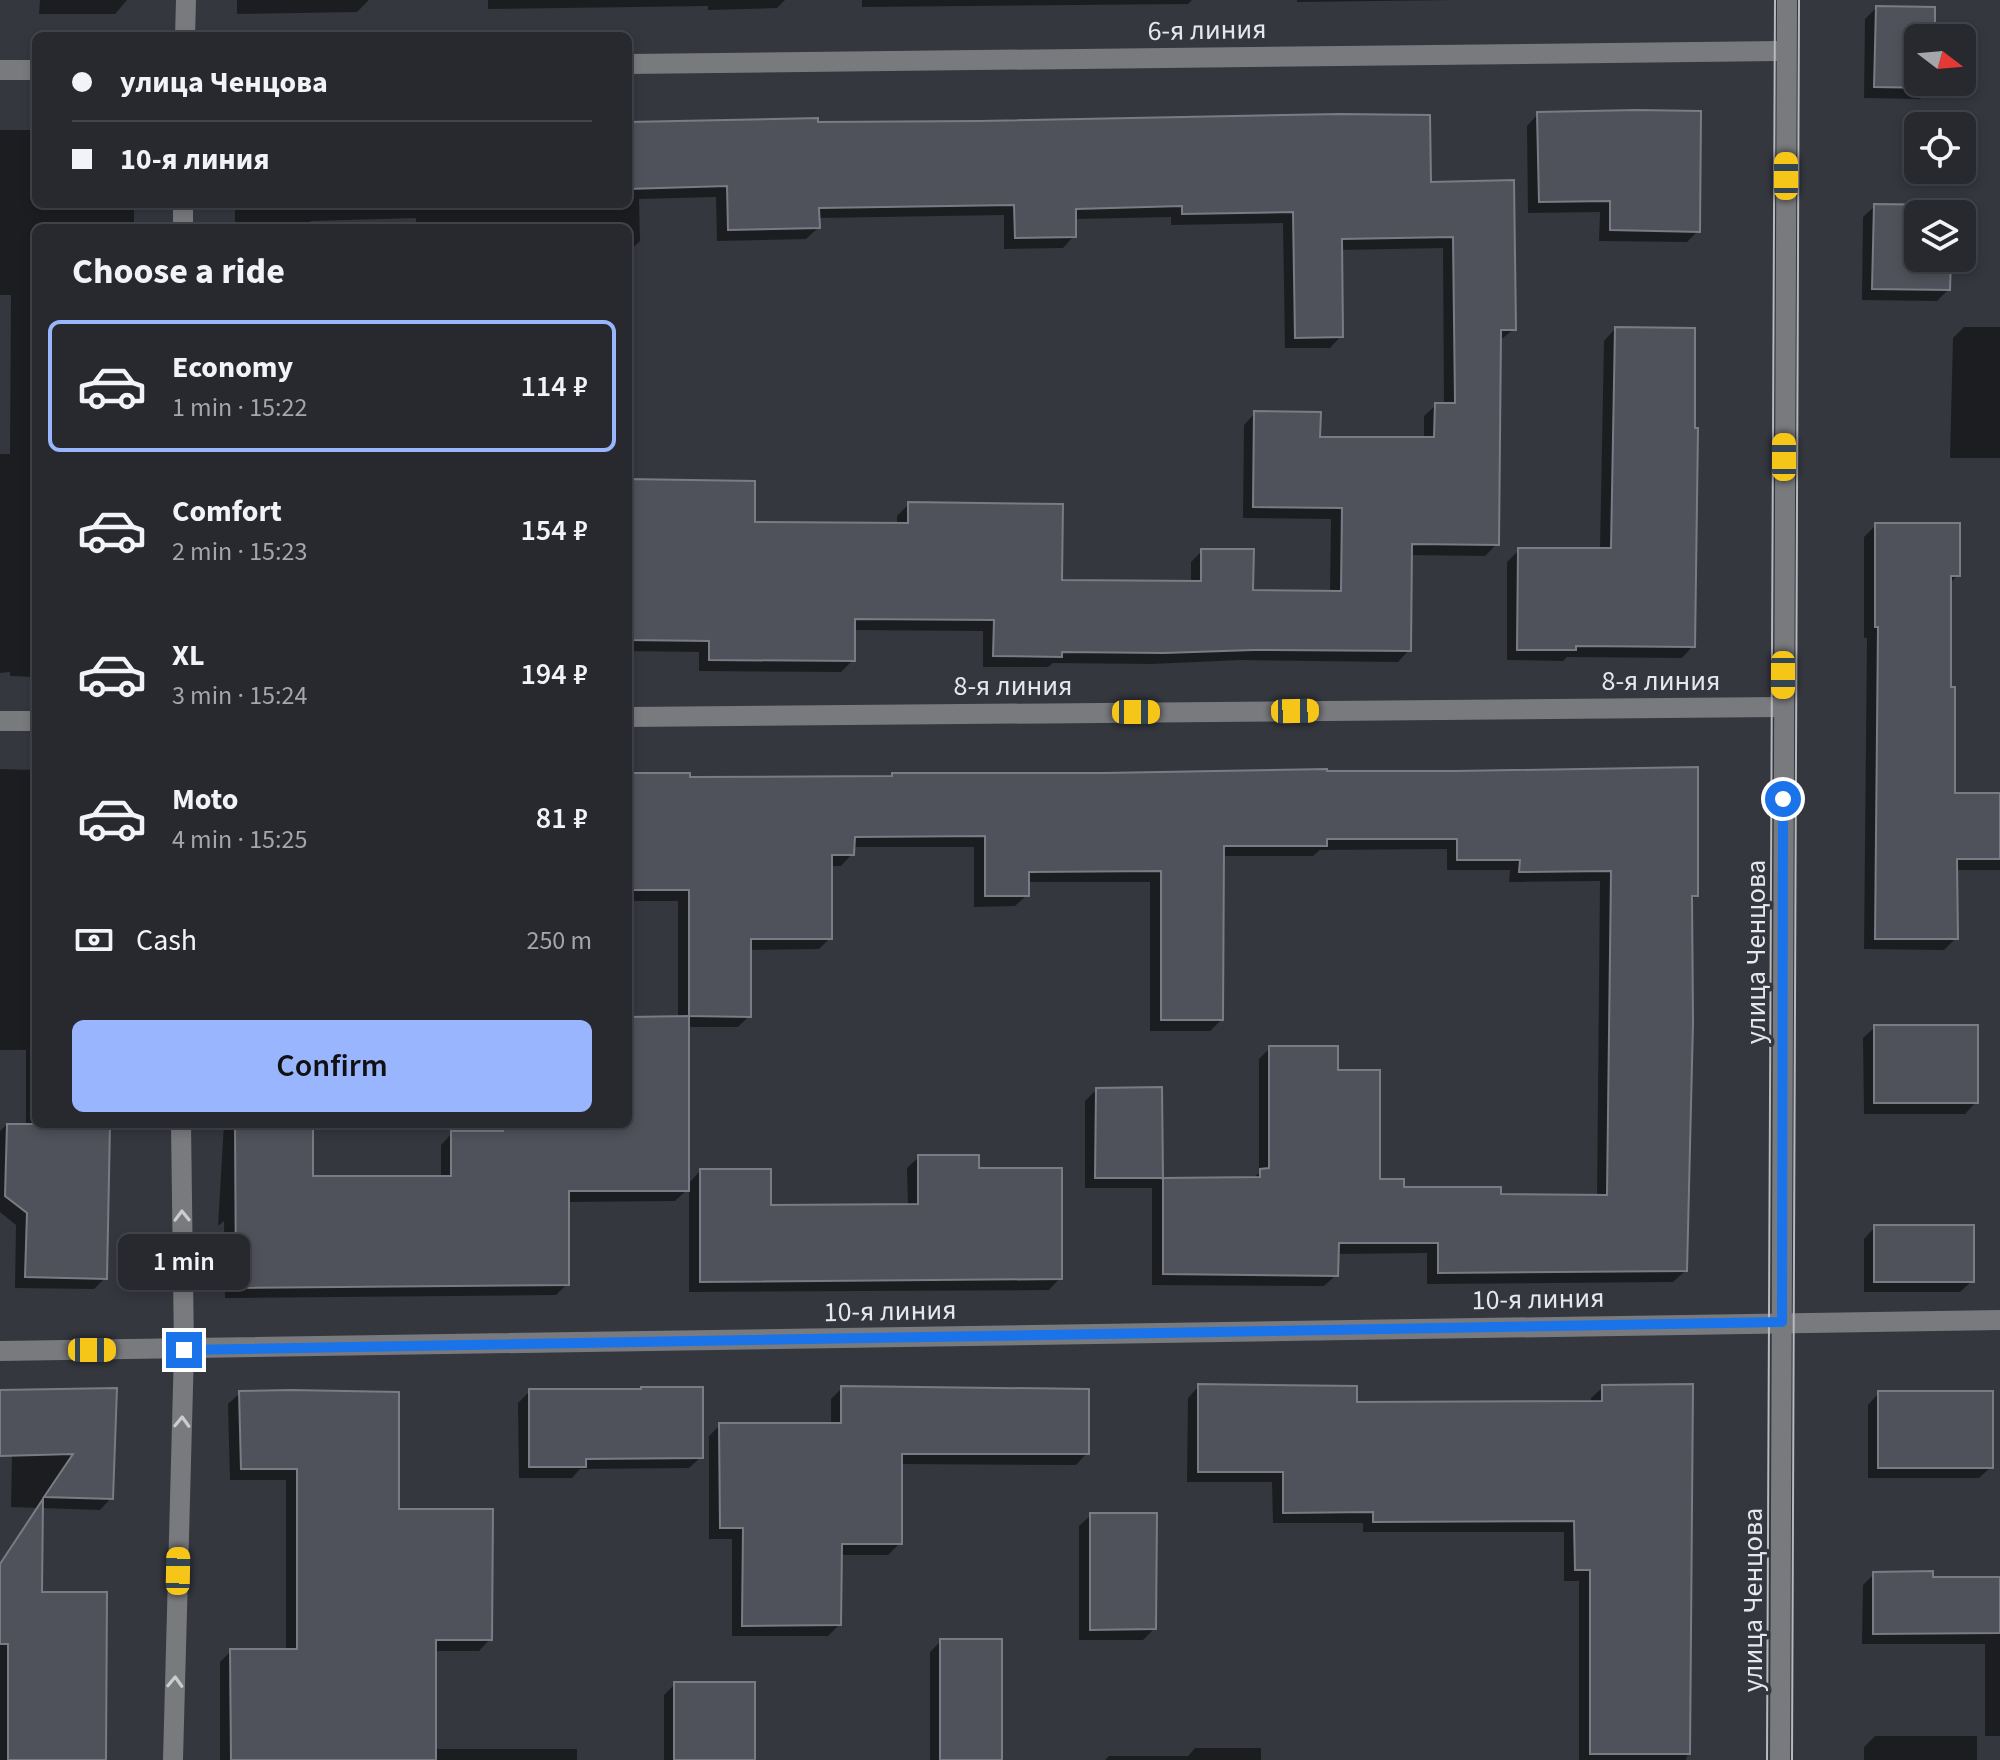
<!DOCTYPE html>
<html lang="en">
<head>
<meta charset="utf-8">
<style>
	body { margin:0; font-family:"Source Sans 3",sans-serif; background:#33353a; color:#f1f3f6; height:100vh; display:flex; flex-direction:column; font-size:30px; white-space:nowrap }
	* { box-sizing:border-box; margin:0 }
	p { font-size:26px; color:#a4a6aa }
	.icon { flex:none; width:44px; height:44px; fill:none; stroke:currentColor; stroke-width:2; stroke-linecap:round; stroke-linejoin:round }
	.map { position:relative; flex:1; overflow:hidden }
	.panel { position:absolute; left:32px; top:224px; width:600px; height:904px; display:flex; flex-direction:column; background:#27292e; border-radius:12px; box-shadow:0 4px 12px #0003,0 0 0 2px #43454a }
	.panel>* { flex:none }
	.guide { position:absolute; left:32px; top:32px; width:600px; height:176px; border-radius:12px; box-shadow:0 4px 12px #0003,0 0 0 2px #43454a; display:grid; align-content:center; height:176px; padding:0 40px; background:#27292e }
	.needle { width:52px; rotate:106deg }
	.tools { position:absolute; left:1904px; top:24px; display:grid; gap:16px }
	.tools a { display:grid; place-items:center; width:72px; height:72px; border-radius:12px; background:#27292e; box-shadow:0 4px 12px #0003,0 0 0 2px #43454a; font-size:40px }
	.end { position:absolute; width:36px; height:36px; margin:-18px; border:10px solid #1a73e8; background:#fff; box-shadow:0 0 0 4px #fff }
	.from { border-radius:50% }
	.bubble { position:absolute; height:56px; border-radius:12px; background:#27292e; box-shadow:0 4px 12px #0003,0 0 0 2px #43454a; font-size:26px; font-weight:600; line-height:56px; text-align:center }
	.car { position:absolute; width:24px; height:48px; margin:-24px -12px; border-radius:10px; box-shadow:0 0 6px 2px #0007; background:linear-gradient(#f5c518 24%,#345 0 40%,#f5c518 0 76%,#345 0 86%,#f5c518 0) }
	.guide b { display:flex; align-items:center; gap:28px; height:76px; font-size:30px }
	.guide b+b { border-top:2px solid #43454a }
	.guide i { width:20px; height:20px; background:#f1f3f6 }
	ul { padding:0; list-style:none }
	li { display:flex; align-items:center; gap:24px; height:132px; margin:0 16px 12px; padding:0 24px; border:4px solid transparent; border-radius:12px }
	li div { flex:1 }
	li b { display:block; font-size:30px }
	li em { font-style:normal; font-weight:600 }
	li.active { border-color:#99b5fd }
	li>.icon { width:72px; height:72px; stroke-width:1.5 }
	h2 { padding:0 40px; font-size:36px; line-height:96px }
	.pay { display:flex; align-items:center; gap:20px; height:88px; padding:0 40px; font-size:30px }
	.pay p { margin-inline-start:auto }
	.button { display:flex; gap:16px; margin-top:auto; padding:16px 40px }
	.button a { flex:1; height:92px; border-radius:12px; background:#99b5fd; color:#111; font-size:32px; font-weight:600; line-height:92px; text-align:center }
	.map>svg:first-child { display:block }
</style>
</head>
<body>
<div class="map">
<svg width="2000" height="1760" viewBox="0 0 2000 1760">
	<rect width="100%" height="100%" fill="#34373e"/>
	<g fill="#0007">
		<polygon points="40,0 127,0 115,14 39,14"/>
		<polygon points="237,0 368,0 368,1 357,12 237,14"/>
		<polygon points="488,0 785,0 777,8 708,10 708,6 488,9"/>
		<polygon points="862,0 1192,0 1188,4 862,7"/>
		<polygon points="1297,0 1456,0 1297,2"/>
		<polygon points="1876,8 1933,38 1918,38 1918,82 1932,82 1932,88 1920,99 1864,98 1865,19"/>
		<polygon points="1538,114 1698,231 1687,242 1599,241 1600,212 1528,213 1527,126"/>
		<polygon points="628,124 816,124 1429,184 1514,329 1499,341 1497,544 1485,556 1410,555 1409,650 1398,662 1240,660 1151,664 1053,663 1048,667 983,667 983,631 853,630 853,660 841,672 699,671 699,652 628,651 628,481 753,524 897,525 897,516 909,504 1060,582 1191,583 1191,562 1202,551 1251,592 1330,593 1331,519 1243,518 1244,425 1255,413 1318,439 1424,439 1424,416 1436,405 1444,405 1443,248 1340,250 1341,336 1330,348 1285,348 1283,223 1171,225 1171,217 1074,219 1074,236 1063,248 1004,249 1004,215 818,218 818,228 806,239 717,241 716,197 639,199 640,241 628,252 628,228 416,228 416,218 311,221 306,226 235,227 235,204 628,204"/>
		<polygon points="36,125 36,204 134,204 134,228 36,228 36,677 10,676 10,672 0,673 0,454 10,454 11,295 0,295 0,130 31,130"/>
		<polygon points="1875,206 1949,214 1918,214 1918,258 1949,258 1948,290 1937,301 1862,300 1863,217"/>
		<polygon points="1964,327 2000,327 2000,458 1950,458 1953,338"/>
		<polygon points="1615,329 1693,646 1682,658 1567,657 1563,661 1507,660 1507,562 1519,550 1600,550 1604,341"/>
		<polygon points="1876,525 1958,575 1949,584 1953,795 2000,795 2000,870 1955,870 1956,938 1944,950 1864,949 1867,638 1864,638 1864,537"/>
		<polygon points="0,769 36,770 36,1124 107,1124 105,1278 94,1289 15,1288 16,1225 0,1212 0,1131 8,1123 26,1124 26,1050 0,1050"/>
		<polygon points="1325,771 1696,896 1690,901 1685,1271 1673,1282 1427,1284 1427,1253 1336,1254 1336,1275 1324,1286 1152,1285 1152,1188 1085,1188 1085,1101 1096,1090 1160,1089 1161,1180 1252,1179 1259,1173 1259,1059 1270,1048 1336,1071 1378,1181 1402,1189 1499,1196 1597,1197 1600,881 1509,882 1510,870 1447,870 1447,849 1320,850 1313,856 1222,856 1221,1020 1210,1031 1150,1031 1150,882 1027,882 1027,895 1015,906 974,907 974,847 853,847 852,854 841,866 830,866 830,938 819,949 749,950 749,1016 738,1027 687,1027 687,1185 700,1171 769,1207 908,1206 907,1168 919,1157 977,1170 1060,1278 1049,1290 689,1292 689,1188 675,1201 567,1202 567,1284 556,1295 225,1298 224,1221 218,1226 224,1124 311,1124 311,1178 441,1178 441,1145 452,1133 492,1133 492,1124 628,1124 628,1019 678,1019 678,901 628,901 628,776 688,779"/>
		<polygon points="1875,1027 1976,1102 1965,1114 1864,1114 1863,1038"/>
		<polygon points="1875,1227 1972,1281 1960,1292 1864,1292 1864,1239"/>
		<polygon points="1199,1386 1355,1404 1591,1403 1591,1398 1603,1387 1691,1386 1692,1569 1688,1573 1688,1753 1686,1760 1579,1760 1579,1581 1564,1581 1564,1532 1363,1532 1363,1523 1273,1523 1272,1482 1187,1482 1188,1398"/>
		<polygon points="842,1388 1087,1453 1076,1465 900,1464 900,1543 888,1555 840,1555 839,1625 828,1636 732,1636 732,1539 709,1539 709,1436 720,1425 831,1425 831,1399"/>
		<polygon points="24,1391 111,1498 100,1510 11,1507 13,1403"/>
		<polygon points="530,1391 701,1457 689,1468 580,1469 572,1478 519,1478 518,1403"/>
		<polygon points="240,1393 397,1511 490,1639 479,1651 434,1651 434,1749 577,1749 577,1760 220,1760 220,1662 231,1651 286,1651 286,1480 230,1480 228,1404"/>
		<polygon points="1879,1393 1991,1467 1979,1478 1868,1478 1868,1405"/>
		<polygon points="1091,1515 1154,1629 1143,1640 1079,1640 1079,1526"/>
		<polygon points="1874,1574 1931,1579 2000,1579 2000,1736 1985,1736 1985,1644 1862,1644 1863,1585"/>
		<polygon points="0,1577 40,1594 104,1760 0,1760"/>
		<polygon points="941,1641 1000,1760 930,1760 930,1652"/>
		<polygon points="675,1684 753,1760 664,1760 664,1695"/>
		<polygon points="1875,1736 1977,1736 1977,1760 1864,1760 1864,1747"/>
		<polygon points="1195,1748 1261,1748 1261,1760 1105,1760 1109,1756 1188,1756"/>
	</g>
	<g fill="#4f525a" stroke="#797c84" stroke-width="2">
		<polygon points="1876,6 1935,7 1935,38 1918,38 1918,82 1934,82 1934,88 1874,87"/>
		<polygon points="1638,110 1701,111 1700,232 1610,230 1610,201 1539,202 1537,112"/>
		<polygon points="1340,114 1430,115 1431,182 1514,180 1516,330 1501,330 1499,545 1412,544 1411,651 1253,650 1164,653 1062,652 1062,657 993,656 994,620 855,619 855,661 709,660 709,641 628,640 628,479 755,481 755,522 908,523 908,502 1063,504 1062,580 1201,581 1201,549 1254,549 1253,590 1341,591 1342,508 1253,507 1254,411 1321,412 1320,437 1434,437 1435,403 1455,403 1453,237 1342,239 1343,337 1295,338 1293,212 1182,214 1182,206 1076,209 1076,237 1015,238 1014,205 819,208 820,228 728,230 727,186 628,189 628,122 818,118 818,122 980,121"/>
		<polygon points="1874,204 1952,205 1952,214 1918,214 1918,258 1951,258 1950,290 1872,289"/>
		<polygon points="1615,327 1695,328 1695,428 1698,428 1695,647 1576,646 1576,650 1517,650 1518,548 1611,548"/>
		<polygon points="1875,523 1960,523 1960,576 1951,576 1951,687 1955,687 1955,793 2000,793 2000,859 1957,859 1958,939 1875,939 1878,627 1875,627"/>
		<polygon points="1698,767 1698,896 1692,896 1693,1022 1687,1271 1438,1273 1438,1243 1339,1243 1338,1276 1163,1274 1163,1178 1260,1177 1260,1169 1269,1168 1269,1046 1338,1046 1338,1070 1380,1070 1380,1179 1404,1179 1404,1187 1501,1187 1501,1194 1607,1195 1611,871 1519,872 1520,860 1457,860 1457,839 1327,839 1327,846 1224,846 1223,1020 1161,1020 1161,871 1029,872 1029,896 985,896 985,836 855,837 854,855 832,855 832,939 751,939 751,1017 689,1016 689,890 628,890 628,773 690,773 690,777 892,776 892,773 1104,773 1327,769 1327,771 1457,771"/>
		<polygon points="689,1016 689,1191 569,1191 569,1285 236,1288 235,1125 313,1126 313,1176 451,1176 451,1131 503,1131 503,1124 628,1124 628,1017"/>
		<rect x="1874" y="1025" width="104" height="78"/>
		<polygon points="1162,1087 1163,1178 1095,1178 1096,1088"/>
		<polygon points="7,1124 110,1124 107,1279 25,1277 27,1213 5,1196"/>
		<polygon points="918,1155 979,1155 979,1168 1062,1168 1062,1279 700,1282 700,1169 771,1169 771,1205 918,1204"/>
		<rect x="1874" y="1225" width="100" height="57"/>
		<polygon points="1198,1384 1357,1386 1357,1402 1602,1401 1602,1385 1693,1384 1690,1754 1590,1754 1590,1570 1575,1570 1574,1521 1373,1522 1373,1512 1283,1513 1283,1472 1198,1472"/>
		<polygon points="841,1386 1089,1389 1089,1454 902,1454 902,1544 842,1544 841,1625 742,1626 743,1528 720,1528 719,1423 841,1423"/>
		<polygon points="641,1387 703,1387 703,1458 586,1459 586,1467 529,1467 529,1389 641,1389"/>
		<polygon points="117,1388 113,1499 44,1497 73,1454 0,1456 0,1390"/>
		<polygon points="291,1390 399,1392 399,1509 493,1509 492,1640 436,1640 436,1760 231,1760 230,1649 297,1649 297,1469 241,1469 239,1391"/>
		<rect x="1878" y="1391" width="115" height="77"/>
		<polygon points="43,1499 42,1592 107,1592 106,1760 8,1760 8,1644 0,1644 0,1564"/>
		<polygon points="1090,1513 1157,1513 1156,1629 1090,1630"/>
		<polygon points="1933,1571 1933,1577 2000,1577 2000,1633 1873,1634 1873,1572"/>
		<rect x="940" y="1639" width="62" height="121"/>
		<rect x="674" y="1682" width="81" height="78"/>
	</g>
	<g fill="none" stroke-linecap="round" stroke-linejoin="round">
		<g stroke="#797a7e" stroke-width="20">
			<polyline points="185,36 186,0"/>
			<polyline points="628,64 1786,51"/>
			<polyline points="0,70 36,70"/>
			<polyline points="183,228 183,204"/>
			<polyline points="628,717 1783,707"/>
			<polyline points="0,721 36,721"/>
			<polyline points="0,1351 2000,1320"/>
			<polyline points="173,1760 184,1350 181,1124"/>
			<polyline points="1780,1760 1787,0"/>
		</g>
		<g stroke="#b7b9be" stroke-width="2">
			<polyline points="1767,1760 1775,0"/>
			<polyline points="1792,1760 1799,0"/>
		</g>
	</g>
	<defs><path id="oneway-chevron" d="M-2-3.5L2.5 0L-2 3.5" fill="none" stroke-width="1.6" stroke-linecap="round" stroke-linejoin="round" transform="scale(2)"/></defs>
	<g stroke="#caccd0">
		<use href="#oneway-chevron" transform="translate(182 1216) rotate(-91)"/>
		<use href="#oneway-chevron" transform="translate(182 1422) rotate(-88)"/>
		<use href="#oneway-chevron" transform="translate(175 1682) rotate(-88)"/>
	</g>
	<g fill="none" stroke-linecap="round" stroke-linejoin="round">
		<polyline stroke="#1a73e8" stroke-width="10" points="184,1350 1782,1322 1783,799"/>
	</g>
	<g text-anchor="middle" stroke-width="7" stroke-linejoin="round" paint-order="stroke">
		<g font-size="28" fill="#e5e7ec" stroke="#34373e">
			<text transform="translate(1207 29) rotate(-1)" y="10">6-я линия</text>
			<text x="1661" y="690">8-я линия</text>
			<text x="1013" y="695">8-я линия</text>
			<text transform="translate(1755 952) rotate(-90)" y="10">улица Ченцова</text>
			<text transform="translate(1538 1298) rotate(-1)" y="10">10-я линия</text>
			<text transform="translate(890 1310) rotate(-1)" y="10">10-я линия</text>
			<text transform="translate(1752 1600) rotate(-90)" y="10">улица Ченцова</text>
		</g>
	</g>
</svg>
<div class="tools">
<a><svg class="needle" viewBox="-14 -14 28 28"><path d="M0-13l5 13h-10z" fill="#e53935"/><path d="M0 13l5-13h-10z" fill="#a4a6aa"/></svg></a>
<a><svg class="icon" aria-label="locate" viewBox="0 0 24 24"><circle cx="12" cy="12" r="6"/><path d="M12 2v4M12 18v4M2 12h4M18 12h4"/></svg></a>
<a><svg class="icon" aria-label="layers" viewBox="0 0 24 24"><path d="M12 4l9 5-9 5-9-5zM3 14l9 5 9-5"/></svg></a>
</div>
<i class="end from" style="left:1783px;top:799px"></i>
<i class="end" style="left:184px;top:1350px"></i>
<div class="bubble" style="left:118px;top:1234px;width:132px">1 min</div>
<i class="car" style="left:1786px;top:176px;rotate:0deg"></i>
<i class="car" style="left:1784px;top:457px;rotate:0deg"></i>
<i class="car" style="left:1783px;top:675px;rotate:180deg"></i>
<i class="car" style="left:1295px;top:711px;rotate:89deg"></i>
<i class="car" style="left:1136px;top:712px;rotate:90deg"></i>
<i class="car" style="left:92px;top:1350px;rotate:90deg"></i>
<i class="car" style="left:178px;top:1571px;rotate:1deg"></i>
<div class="guide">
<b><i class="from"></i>улица Ченцова</b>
<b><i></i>10-я линия</b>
</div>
<section class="panel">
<h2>Choose a ride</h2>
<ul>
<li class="active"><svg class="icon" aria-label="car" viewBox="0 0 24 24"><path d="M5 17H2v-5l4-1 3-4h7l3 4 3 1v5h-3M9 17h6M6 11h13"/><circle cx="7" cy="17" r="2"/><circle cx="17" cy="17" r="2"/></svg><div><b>Economy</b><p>1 min · 15:22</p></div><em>114 ₽</em></li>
<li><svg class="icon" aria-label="car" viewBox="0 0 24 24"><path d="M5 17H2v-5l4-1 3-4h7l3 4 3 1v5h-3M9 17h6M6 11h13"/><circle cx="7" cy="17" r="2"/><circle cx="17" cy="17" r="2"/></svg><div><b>Comfort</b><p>2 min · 15:23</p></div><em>154 ₽</em></li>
<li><svg class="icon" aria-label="car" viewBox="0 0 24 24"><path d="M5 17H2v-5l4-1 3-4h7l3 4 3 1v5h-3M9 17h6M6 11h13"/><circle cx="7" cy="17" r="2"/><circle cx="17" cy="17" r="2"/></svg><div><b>XL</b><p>3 min · 15:24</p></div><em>194 ₽</em></li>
<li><svg class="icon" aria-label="car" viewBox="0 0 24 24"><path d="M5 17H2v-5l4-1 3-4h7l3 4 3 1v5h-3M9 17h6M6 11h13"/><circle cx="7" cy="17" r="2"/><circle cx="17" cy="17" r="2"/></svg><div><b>Moto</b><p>4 min · 15:25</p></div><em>81 ₽</em></li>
</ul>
<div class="pay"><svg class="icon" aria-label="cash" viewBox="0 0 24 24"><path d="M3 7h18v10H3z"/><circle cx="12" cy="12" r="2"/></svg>Cash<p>250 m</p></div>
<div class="button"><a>Confirm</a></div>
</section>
</div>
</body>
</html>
